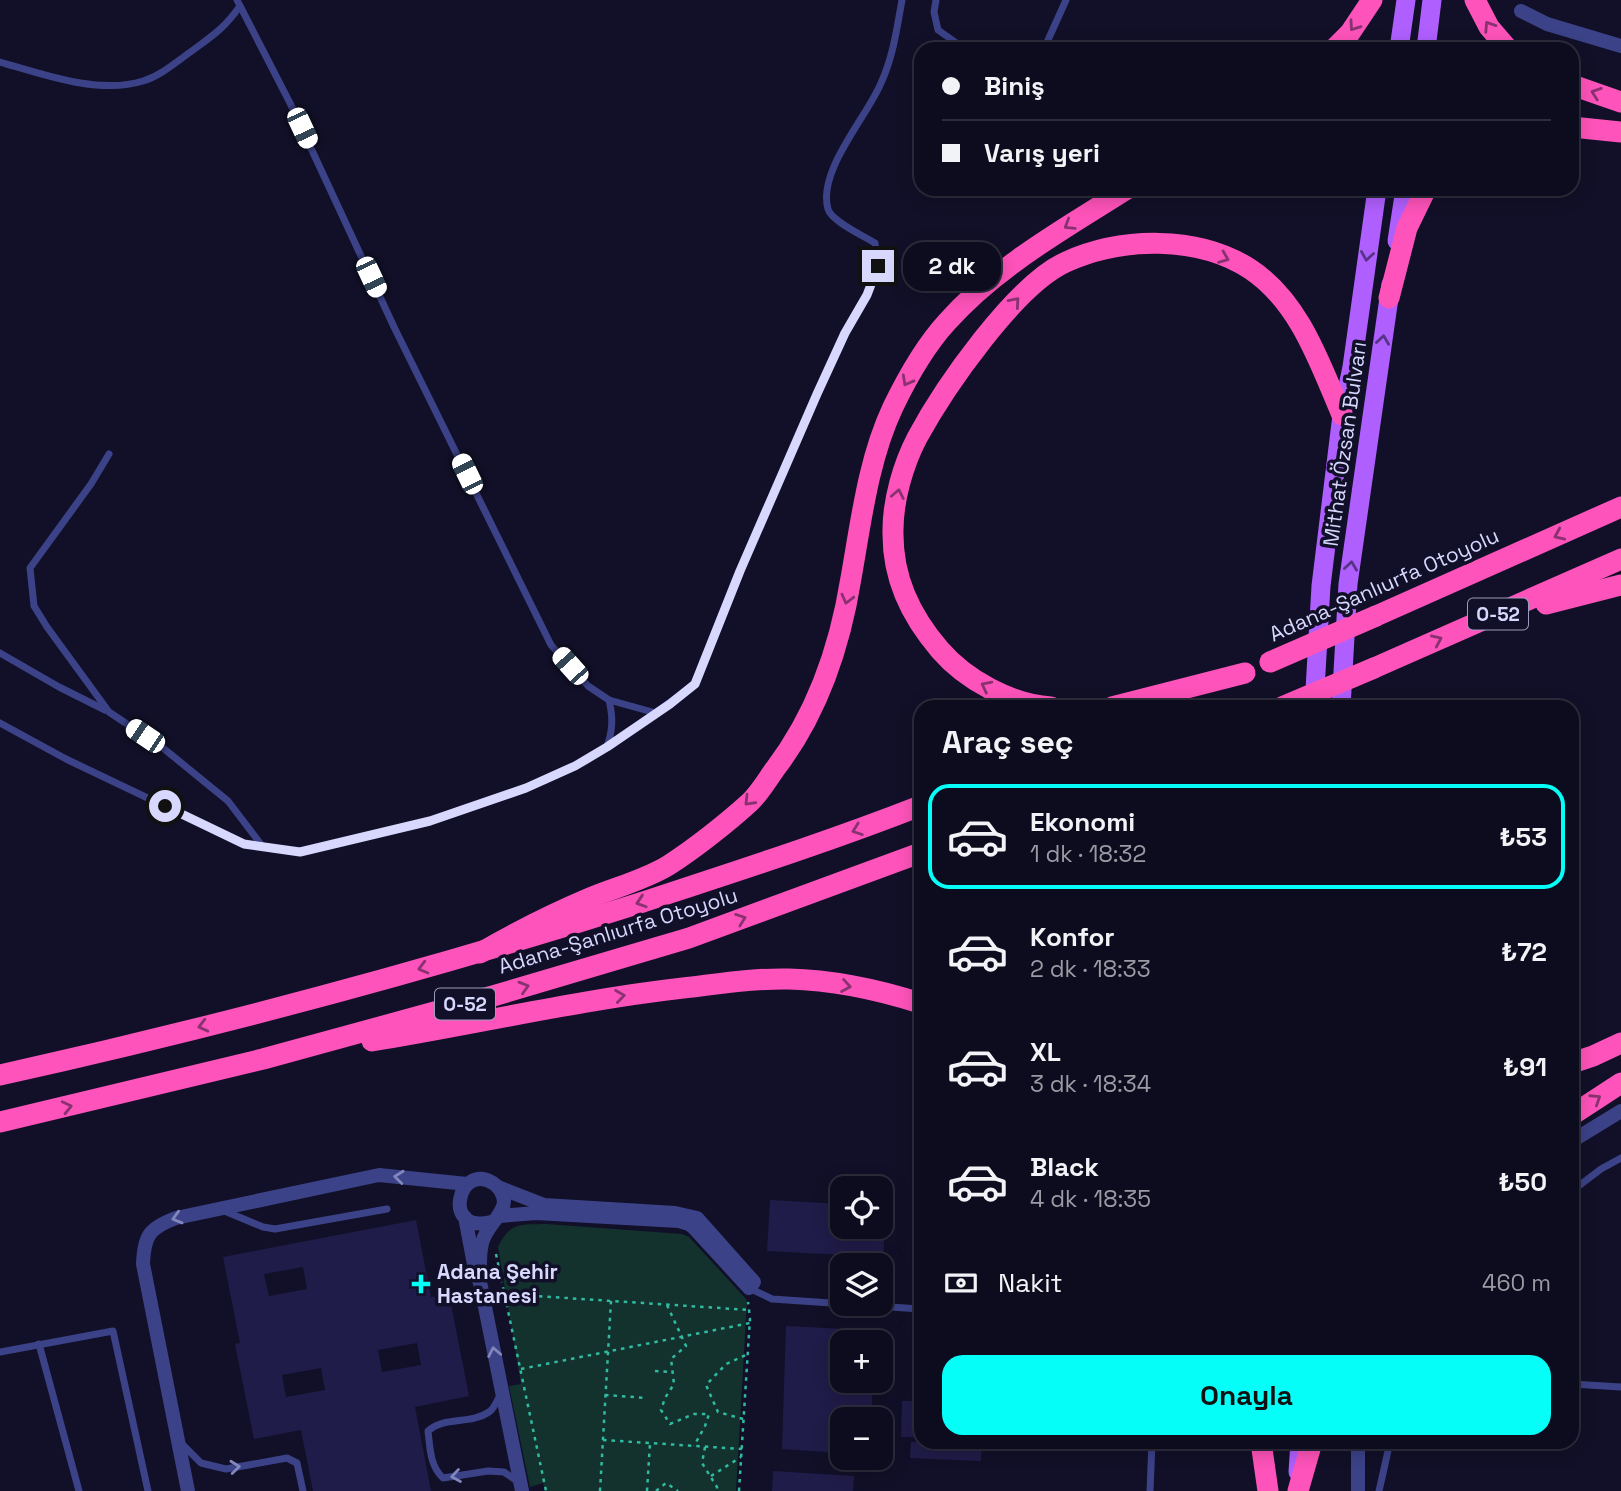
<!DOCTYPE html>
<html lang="tr">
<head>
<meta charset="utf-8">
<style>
	body { margin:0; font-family:"Space Grotesk",sans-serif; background:#1b1a2b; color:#f1f3f6; height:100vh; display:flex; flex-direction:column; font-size:26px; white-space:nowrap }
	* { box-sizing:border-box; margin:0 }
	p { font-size:23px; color:#9a9ba4 }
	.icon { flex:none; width:38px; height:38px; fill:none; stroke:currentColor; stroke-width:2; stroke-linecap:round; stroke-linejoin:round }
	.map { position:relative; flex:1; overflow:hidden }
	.side { position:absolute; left:914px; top:700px; width:665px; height:749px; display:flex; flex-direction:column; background:#0d0c1e; border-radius:21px; box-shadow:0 4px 18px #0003,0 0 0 2px #2d2c3c }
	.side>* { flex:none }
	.top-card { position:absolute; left:914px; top:42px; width:665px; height:154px; border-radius:21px; box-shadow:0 4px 18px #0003,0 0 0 2px #2d2c3c; display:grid; align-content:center; height:154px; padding:0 28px; background:#0d0c1e }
	.controls { position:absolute; left:830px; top:1176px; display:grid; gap:14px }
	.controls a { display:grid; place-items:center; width:63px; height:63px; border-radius:14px; background:#0d0c1e; box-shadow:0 4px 18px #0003,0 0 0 2px #2d2c3c; font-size:35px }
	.end { position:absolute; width:32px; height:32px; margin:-16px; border:9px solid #d8d8ff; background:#111; box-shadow:0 0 0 4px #111 }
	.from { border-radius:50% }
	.bubble { position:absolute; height:49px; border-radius:21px; background:#0d0c1e; box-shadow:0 4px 18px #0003,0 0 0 2px #2d2c3c; font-size:23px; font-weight:600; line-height:49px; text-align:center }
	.car { position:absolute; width:21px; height:42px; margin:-21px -10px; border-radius:9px; box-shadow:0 0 5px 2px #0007; background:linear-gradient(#fff 24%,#345 0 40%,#fff 0 76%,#345 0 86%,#fff 0) }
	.top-card b { display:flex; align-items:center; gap:24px; height:66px; font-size:26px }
	.top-card b+b { border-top:2px solid #2d2c3c }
	.top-card i { width:18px; height:18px; background:#f1f3f6 }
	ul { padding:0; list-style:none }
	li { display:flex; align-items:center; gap:21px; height:105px; margin:0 14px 10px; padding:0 14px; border:4px solid transparent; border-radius:21px }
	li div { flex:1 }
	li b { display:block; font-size:26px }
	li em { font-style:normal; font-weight:600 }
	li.selected { border-color:#05fef8 }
	li>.icon { width:63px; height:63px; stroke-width:1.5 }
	h2 { padding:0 28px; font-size:32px; line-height:84px }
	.pay { display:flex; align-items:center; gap:18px; height:77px; padding:0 28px; font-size:26px }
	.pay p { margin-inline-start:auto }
	.cta { display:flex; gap:14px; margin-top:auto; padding:14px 28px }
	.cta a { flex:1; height:80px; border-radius:21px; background:#05fef8; color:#111; font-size:28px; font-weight:600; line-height:80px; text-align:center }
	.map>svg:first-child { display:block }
</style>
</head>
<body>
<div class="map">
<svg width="1621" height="1491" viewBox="0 0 1621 1491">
	<rect width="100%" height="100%" fill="#111028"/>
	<path fill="#13322d" d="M546,1224L682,1234L689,1237L747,1300L736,1491H545L543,1483L530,1487L509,1386L521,1384L498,1247C511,1221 520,1225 546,1224Z"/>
	<g fill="#201c49" fill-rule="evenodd">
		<polygon points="770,1200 842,1204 842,1227 885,1227 883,1257 767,1251"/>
		<path d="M416,1220L431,1297L449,1294L469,1396L415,1407L431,1491H313L301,1430L254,1439L235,1344L240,1343L223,1257ZM303,1267L307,1289L269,1296L264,1274ZM417,1343L421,1365L382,1372L378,1350ZM321,1368L325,1390L286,1397L282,1375Z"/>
		<polygon points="786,1326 866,1330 865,1342 842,1342 842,1381 873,1381 871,1419 842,1419 842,1453 782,1449"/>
		<polygon points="902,1401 920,1401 920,1437 901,1437"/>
		<polygon points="911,1442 982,1442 981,1461 910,1458"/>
		<polygon points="773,1471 854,1476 853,1491 772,1491"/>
	</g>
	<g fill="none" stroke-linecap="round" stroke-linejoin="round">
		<g stroke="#30baa1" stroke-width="2.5" stroke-dasharray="3.5 5" stroke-linecap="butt">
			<polyline points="496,1254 546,1491"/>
			<polyline points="505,1294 750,1310"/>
			<polyline points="667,1305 686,1346 671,1359 674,1384 665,1398 661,1410 670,1424 694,1414 709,1414 705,1426 694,1446"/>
			<polyline points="521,1369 750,1323"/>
			<polyline points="655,1371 672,1372"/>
			<polyline points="605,1395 646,1398"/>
			<polyline points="743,1419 718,1412 706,1385 726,1364 748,1354"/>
			<polyline points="603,1440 742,1449"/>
			<polyline points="705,1447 702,1463 717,1487 717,1491"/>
			<polyline points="711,1476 741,1457"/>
			<polyline points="600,1491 611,1301"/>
			<polyline points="647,1491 650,1443"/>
			<polyline points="656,1491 666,1483 678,1491"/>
			<polyline points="739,1491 750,1318 748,1302"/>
		</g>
		<g stroke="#3b4287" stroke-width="7">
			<polyline points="237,0 290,103 394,327 551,645 588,686 609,700 656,713"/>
			<polyline points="936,0 934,12 938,30 965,49"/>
			<polyline points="1044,49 1066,0"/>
			<path d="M0,62C42,74 99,95 143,81C160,76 175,63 189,53C212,36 223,30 240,6"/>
			<polyline points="109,454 91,484 30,568 34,606 47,627 109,712 163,748 228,801 263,847"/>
			<polyline points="0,653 59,687 105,710"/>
			<path d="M0,723L66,759L244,844L300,852L430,821L526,788L575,766L612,744L695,684L740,571L817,394L845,333L867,295L878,266L875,243C864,236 831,221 828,209C817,171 867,117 881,83C893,57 897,28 902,0"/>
			<path d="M607,747C613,729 613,717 609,700"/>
			<polyline points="1572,1191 1601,1169 1621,1158"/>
			<polyline points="222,1210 263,1227 275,1229 387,1209"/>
			<polyline points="749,1288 772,1299 920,1309"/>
			<polyline points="39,1344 79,1491"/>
			<polyline points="0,1352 113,1331 148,1491"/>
			<polyline points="1572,1384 1621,1387"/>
			<path d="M501,1393C498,1399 494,1409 489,1412C470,1425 444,1416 428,1431C430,1448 430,1466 443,1478L488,1471L504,1472L520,1483"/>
			<polyline points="180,1442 201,1463 226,1469 287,1458 297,1463 303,1491"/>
			<polyline points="1150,1491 1152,1442"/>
			<polyline points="1379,1491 1390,1442"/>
		</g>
		<g stroke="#3b4287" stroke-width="14">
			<polyline points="1521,11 1547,24 1621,46"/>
			<polyline points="1572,1141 1621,1111"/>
			<polyline points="498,1187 544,1205 675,1213 697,1218 754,1282 749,1288 694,1228 689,1224 679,1221 536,1213 499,1216"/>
			<path d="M465,1217L476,1275L480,1282C480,1269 479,1255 482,1243C486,1226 504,1215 504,1201C503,1194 499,1187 493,1183C458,1161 441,1235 491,1222"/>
			<polyline points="480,1282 522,1491"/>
			<polyline points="1358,1442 1358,1491"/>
			<path d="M188,1491L143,1264C144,1236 149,1228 176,1218L379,1175L467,1184"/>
		</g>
		<g stroke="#af5ffe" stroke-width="19">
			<polyline points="1399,49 1406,0"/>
			<polyline points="1426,49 1432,0"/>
			<polyline points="1397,241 1405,189"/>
			<polyline points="1314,707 1321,586 1342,415 1352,367 1377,189"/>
			<polyline points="1341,707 1348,584 1391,284"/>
			<polyline points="1298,1472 1300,1442"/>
		</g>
		<g stroke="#fe53ba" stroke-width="21">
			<polyline points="1475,0 1489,27 1508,49"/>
			<polyline points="1334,49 1350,33 1372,0"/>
			<polyline points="1572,85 1621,102"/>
			<polyline points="1572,127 1621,132"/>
			<polyline points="1389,298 1407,228 1426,189"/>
			<polyline points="1546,604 1621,585"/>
			<polyline points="1376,616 1621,507"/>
			<polyline points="1374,668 1621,559"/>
			<path d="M1051,707C1010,704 966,680 940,650C910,615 892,577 893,530C893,500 903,465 917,438C944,388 1015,285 1066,262C1121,237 1198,235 1250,269C1300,302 1320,364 1342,415"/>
			<polyline points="1112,707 1245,673"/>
			<path d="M480,953C518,931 550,915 590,898C614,888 647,879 669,865C694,849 727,823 749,803C759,794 767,780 775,769C817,714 840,647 851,578C861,522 868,460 893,407C907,378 925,346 947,322C997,266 1064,229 1127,189"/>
			<path d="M372,1041C476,1024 578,1000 683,988C718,984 754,978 789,979C833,980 879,990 920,1003"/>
			<polyline points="1572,1063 1593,1056 1621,1043"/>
			<path d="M0,1075C216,1027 430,970 640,903C734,872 828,842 920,806"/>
			<polyline points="1572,1115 1621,1083"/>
			<polyline points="0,1122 263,1059 493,996 689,938 920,853"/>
			<polyline points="1261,1442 1268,1491"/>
			<polyline points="1298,1491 1312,1442"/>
		</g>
		<g stroke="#fe53ba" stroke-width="21">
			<polyline points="1270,662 1376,616"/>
			<polyline points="1282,707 1374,668"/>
		</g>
	</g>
	<defs><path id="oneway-chevron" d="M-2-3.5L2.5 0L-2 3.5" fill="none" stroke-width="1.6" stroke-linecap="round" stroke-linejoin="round" transform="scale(1.75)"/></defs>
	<g stroke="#883271">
		<use href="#oneway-chevron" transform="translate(1354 26) rotate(125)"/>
		<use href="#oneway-chevron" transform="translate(1489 26) rotate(-123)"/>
		<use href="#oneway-chevron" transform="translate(1596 93) rotate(-161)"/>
		<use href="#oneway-chevron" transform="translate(1069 225) rotate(148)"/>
		<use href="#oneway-chevron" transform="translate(1224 258) rotate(22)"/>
		<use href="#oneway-chevron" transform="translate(1015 302) rotate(-49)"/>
		<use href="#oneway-chevron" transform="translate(907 381) rotate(119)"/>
		<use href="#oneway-chevron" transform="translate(898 494) rotate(-79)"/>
		<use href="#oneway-chevron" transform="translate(1559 535) rotate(156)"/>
		<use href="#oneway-chevron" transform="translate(847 599) rotate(104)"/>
		<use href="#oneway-chevron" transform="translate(1437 640) rotate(-24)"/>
		<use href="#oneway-chevron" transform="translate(986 686) rotate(-153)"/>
		<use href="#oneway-chevron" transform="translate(749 801) rotate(134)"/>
		<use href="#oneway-chevron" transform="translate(857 830) rotate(160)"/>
		<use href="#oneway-chevron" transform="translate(641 902) rotate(162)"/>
		<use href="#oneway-chevron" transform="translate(741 919) rotate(-20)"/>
		<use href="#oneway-chevron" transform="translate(423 968) rotate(165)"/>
		<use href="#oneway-chevron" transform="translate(846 986) rotate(9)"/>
		<use href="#oneway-chevron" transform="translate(524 987) rotate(-17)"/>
		<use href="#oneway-chevron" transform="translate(620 996) rotate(-8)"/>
		<use href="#oneway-chevron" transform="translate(203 1026) rotate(166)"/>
		<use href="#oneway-chevron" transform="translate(1596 1099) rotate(-33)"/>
		<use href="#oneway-chevron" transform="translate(67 1107) rotate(-13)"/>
	</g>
	<g stroke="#583488">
		<use href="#oneway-chevron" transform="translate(1367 256) rotate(99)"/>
		<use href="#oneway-chevron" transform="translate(1383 340) rotate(-82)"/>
		<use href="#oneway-chevron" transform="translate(1351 566) rotate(-82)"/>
	</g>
	<g stroke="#8286bd">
		<use href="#oneway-chevron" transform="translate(399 1177) rotate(-174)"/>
		<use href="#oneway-chevron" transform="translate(177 1218) rotate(164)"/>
		<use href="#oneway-chevron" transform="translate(494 1352) rotate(-101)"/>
		<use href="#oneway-chevron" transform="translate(235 1467) rotate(-6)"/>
		<use href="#oneway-chevron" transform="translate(456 1476) rotate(171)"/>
	</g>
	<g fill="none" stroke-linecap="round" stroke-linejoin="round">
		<polyline stroke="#d8d8ff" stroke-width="9" points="165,806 244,844 300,852 430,821 526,788 575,766 607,747 670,704 695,684 740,571 817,394 845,333 867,295 878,266"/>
	</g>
	<path fill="#05fef8" stroke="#111028" stroke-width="2.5" d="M417.5 1273.5h7v7h7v7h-7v7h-7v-7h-7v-7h7z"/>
	<g text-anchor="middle" stroke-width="7" stroke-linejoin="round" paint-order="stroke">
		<g fill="#111028" stroke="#9c9cbe" stroke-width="2">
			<rect x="1468" y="598.5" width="60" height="31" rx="5"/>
			<rect x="435" y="988.5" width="60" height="31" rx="5"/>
		</g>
		<g font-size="19" font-weight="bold" fill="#d8d8ff">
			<text x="1498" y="621">O-52</text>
			<text x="465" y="1011">O-52</text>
		</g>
		<g font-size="21" fill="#d8d8ff" stroke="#111028">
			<text transform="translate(1345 444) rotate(-82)" y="7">Mithat Özsan Bulvarı</text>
			<text transform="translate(1384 585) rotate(-24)" y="7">Adana-Şanlıurfa Otoyolu</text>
			<text transform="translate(618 931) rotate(-17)" y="7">Adana-Şanlıurfa Otoyolu</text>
		</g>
		<g font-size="21" font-weight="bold" fill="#d8d8ff" stroke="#111028" text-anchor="start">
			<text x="437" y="1279">Adana Şehir<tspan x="437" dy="24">Hastanesi</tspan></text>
		</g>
	</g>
</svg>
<div class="controls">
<a><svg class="icon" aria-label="locate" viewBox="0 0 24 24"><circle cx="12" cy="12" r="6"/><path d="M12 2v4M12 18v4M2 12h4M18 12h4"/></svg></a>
<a><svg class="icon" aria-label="layers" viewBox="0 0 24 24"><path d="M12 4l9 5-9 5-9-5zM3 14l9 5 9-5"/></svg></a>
<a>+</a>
<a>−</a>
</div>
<i class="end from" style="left:165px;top:806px"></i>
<i class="end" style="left:878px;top:266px"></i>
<div class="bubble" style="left:903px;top:242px;width:98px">2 dk</div>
<i class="car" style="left:302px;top:128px;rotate:155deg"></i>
<i class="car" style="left:371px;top:277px;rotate:155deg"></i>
<i class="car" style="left:467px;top:474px;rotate:334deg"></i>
<i class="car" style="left:570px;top:666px;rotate:318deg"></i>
<i class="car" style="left:145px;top:736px;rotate:304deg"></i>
<div class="top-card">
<b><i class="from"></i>Biniş</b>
<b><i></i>Varış yeri</b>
</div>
<section class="side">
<h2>Araç seç</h2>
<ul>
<li class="selected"><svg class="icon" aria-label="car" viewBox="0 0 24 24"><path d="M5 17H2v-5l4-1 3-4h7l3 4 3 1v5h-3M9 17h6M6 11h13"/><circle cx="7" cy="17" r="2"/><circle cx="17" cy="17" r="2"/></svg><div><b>Ekonomi</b><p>1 dk · 18:32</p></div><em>₺53</em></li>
<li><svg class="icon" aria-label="car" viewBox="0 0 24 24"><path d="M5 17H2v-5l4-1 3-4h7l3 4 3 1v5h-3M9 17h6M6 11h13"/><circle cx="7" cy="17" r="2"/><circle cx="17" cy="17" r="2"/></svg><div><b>Konfor</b><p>2 dk · 18:33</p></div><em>₺72</em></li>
<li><svg class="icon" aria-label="car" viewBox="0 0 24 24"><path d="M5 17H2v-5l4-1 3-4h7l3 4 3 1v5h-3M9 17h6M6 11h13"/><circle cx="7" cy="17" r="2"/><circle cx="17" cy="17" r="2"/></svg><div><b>XL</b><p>3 dk · 18:34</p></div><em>₺91</em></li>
<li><svg class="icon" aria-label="car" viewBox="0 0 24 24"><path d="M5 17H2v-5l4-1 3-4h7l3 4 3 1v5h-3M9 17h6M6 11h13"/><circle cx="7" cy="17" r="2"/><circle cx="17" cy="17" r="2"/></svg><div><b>Black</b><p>4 dk · 18:35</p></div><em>₺50</em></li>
</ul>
<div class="pay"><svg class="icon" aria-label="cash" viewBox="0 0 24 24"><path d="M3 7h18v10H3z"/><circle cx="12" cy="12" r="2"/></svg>Nakit<p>460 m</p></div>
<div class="cta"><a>Onayla</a></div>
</section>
</div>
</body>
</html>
